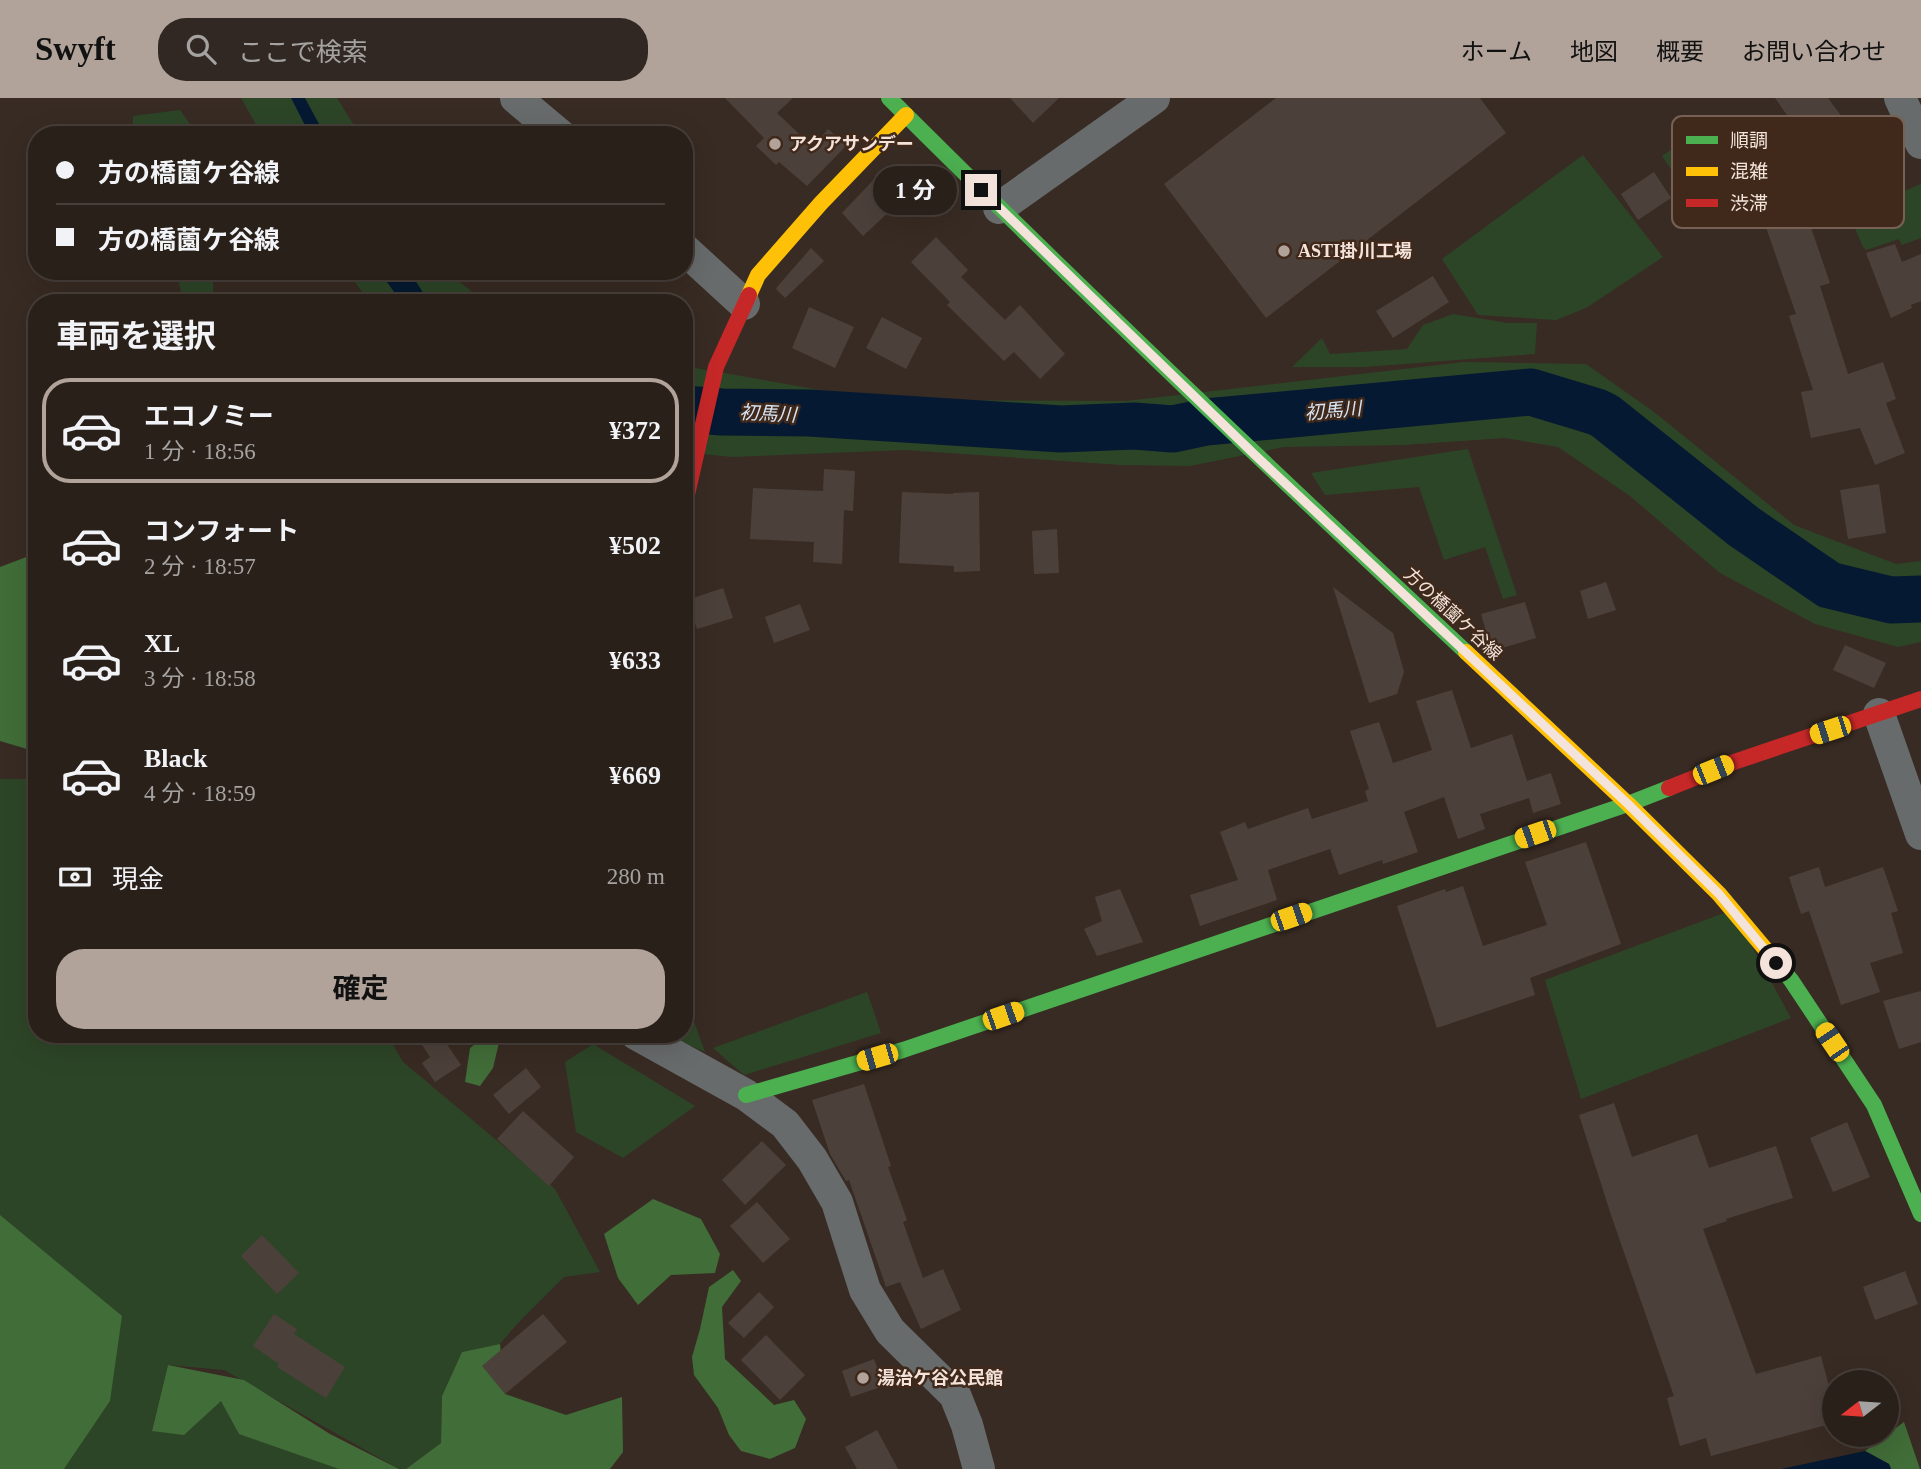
<!DOCTYPE html>
<html lang="ja">
<head>
<meta charset="utf-8">
<style>
	body { margin:0; font-family:"Times New Roman","Noto Sans JP",serif; background:#322823; color:#f1f3f6; height:100vh; display:flex; flex-direction:column; font-size:26px; white-space:nowrap }
	* { box-sizing:border-box; margin:0 }
	p { font-size:23px; color:#a5a3a2 }
	.icon { flex:none; width:38px; height:38px; fill:none; stroke:currentColor; stroke-width:2; stroke-linecap:round; stroke-linejoin:round }
	.map { position:relative; flex:1; overflow:hidden }
	.sheet { position:absolute; left:28px; top:196px; width:665px; height:749px; display:flex; flex-direction:column; background:#2a201a; border-radius:28px; box-shadow:0 7px 28px #0002,0 0 0 2px #463e39 }
	.sheet>* { flex:none }
	.top-card { position:absolute; left:28px; top:28px; width:665px; height:154px; border-radius:28px; box-shadow:0 7px 28px #0002,0 0 0 2px #463e39; display:grid; align-content:center; height:154px; padding:0 28px; background:#2a201a }
	.needle { width:46px; rotate:253deg }
	.fabs { position:absolute; left:1822px; top:1272px; display:grid; gap:14px }
	.fabs a { display:grid; place-items:center; width:77px; height:77px; border-radius:50%; background:#2a201a; box-shadow:0 7px 28px #0002,0 0 0 2px #463e39; font-size:35px }
	.end { position:absolute; width:32px; height:32px; margin:-16px; border:9px solid #f3e3da; background:#111; box-shadow:0 0 0 4px #111 }
	.from { border-radius:50% }
	.bubble { position:absolute; height:49px; border-radius:24px; background:#2a201a; box-shadow:0 7px 28px #0002,0 0 0 2px #463e39; font-size:23px; font-weight:700; line-height:49px; text-align:center }
	.car { position:absolute; width:21px; height:42px; margin:-21px -10px; border-radius:9px; box-shadow:0 0 5px 2px #0007; background:linear-gradient(#f5c518 24%,#345 0 40%,#f5c518 0 76%,#345 0 86%,#f5c518 0) }
	.top-card b { display:flex; align-items:center; gap:24px; height:66px; font-size:26px }
	.top-card b+b { border-top:2px solid #463e39 }
	.top-card i { width:18px; height:18px; background:#f1f3f6 }
	ul { padding:0; list-style:none }
	li { display:flex; align-items:center; gap:21px; height:105px; margin:0 14px 10px; padding:0 14px; border:4px solid transparent; border-radius:28px }
	li div { flex:1 }
	li b { display:block; font-size:26px }
	li em { font-style:normal; font-weight:700 }
	li.current { border-color:#b2a39a }
	li>.icon { width:63px; height:63px; stroke-width:1.5 }
	h2 { padding:0 28px; font-size:32px; line-height:84px }
	.pay { display:flex; align-items:center; gap:18px; height:77px; padding:0 28px; font-size:26px }
	.pay p { margin-inline-start:auto }
	.action { display:flex; gap:14px; margin-top:auto; padding:14px 28px }
	.action a { flex:1; height:80px; border-radius:28px; background:#b2a39a; color:#111; font-size:28px; font-weight:700; line-height:80px; text-align:center }
	header { display:flex; align-items:center; gap:42px; box-sizing:border-box; height:98px; padding:0 35px; background:#b2a39a; color:#111 }
	header strong { font-size:33px }
	nav { display:flex; gap:38px; margin-inline-start:auto; font-size:24px }
	.search { width:490px; height:63px; background:#322823; display:flex; align-items:center; gap:18px; box-sizing:border-box; padding:0 24px; border-radius:28px; color:#a5a3a2; font-size:26px }
	.map>svg:first-child { display:block }
</style>
</head>
<body>
<header>
<strong>Swyft</strong>
<div class="search"><svg class="icon" aria-label="search" viewBox="0 0 24 24"><circle cx="10" cy="10" r="6"/><path d="M15 15l6 6"/></svg>ここで検索</div>
<nav><a>ホーム</a><a>地図</a><a>概要</a><a>お問い合わせ</a></nav>
</header>
<div class="map">
<svg width="1921" height="1371" viewBox="0 0 1921 1371">
	<rect width="100%" height="100%" fill="#382b23"/>
	<g fill="#2d4527">
		<polygon points="241,0 337,0 360,37 262,37"/>
		<polygon points="180,12 198,37 132,37 133,18"/>
		<polygon points="1696,35 1740,101 1707,124 1662,58"/>
		<polygon points="1583,57 1663,159 1586,210 1556,222 1478,217 1442,161"/>
		<polygon points="1891,77 1902,94 1921,86 1921,140 1902,147 1899,141 1866,152 1863,149 1846,110"/>
		<polygon points="176,173 213,173 213,205 184,205"/>
		<polygon points="347,173 448,173 451,177 486,205 370,205"/>
		<polygon points="1453,216 1508,225 1537,225 1535,256 1364,269 1292,269 1322,240 1330,256 1407,251 1423,227"/>
		<polygon points="1464,264 1586,266 1654,314 1794,427 1896,466 1921,463 1921,544 1898,549 1815,526 1720,475 1630,398 1558,349 1505,340 1404,347 1284,349 1190,368 1121,367 905,352 732,359 684,354 684,268 877,302 1126,303"/>
		<polygon points="1468,351 1517,497 1503,501 1485,449 1444,462 1419,389 1325,397 1311,375"/>
		<polygon points="0,681 37,681 37,936 387,936 403,964 555,1091 600,1174 564,1179 517,1226 500,1246 462,1254 442,1298 441,1345 406,1371 399,1371 224,1272 168,1267 152,1332 221,1303 349,1371 64,1371 110,1303 0,1117"/>
		<polygon points="1732,812 1791,920 1581,1001 1545,882"/>
		<polygon points="867,894 881,935 744,977 713,950"/>
		<polygon points="684,896 705,954 664,936 684,936"/>
		<polygon points="593,946 695,1008 623,1060 576,1034 565,964"/>
	</g>
	<g fill="#416d38">
		<polygon points="37,455 37,654 0,643 0,469"/>
		<polygon points="482,936 501,936 493,970 480,988 465,984 470,950 482,941"/>
		<polygon points="653,1101 701,1121 720,1156 715,1175 671,1177 638,1207 618,1180 604,1136"/>
		<polygon points="0,1117 122,1218 110,1303 64,1371 0,1371"/>
		<polygon points="733,1172 741,1183 722,1209 725,1261 774,1307 794,1302 806,1321 795,1350 770,1361 741,1353 729,1337 718,1310 694,1277 692,1259 700,1231 709,1189"/>
		<polygon points="500,1246 505,1296 566,1317 622,1299 623,1354 610,1371 406,1371 441,1345 442,1298 462,1254"/>
		<polygon points="168,1267 244,1282 330,1336 399,1371 339,1371 239,1336 221,1303 184,1337 152,1333"/>
		<polygon points="1904,1324 1920,1371 1891,1371 1889,1366 1865,1353"/>
	</g>
	<g fill="#051a32">
		<polygon points="291,0 305,0 325,37 310,37"/>
		<polygon points="379,173 409,173 426,199 433,205 402,205"/>
		<polygon points="1865,1353 1889,1366 1891,1371 1781,1371"/>
	</g>
	<g fill="none" stroke-linecap="round" stroke-linejoin="round">
		<polyline stroke="#051a32" stroke-width="47" points="684,311 722,314 809,315 1061,331 1134,328 1173,331 1206,324 1531,294 1597,314 1605,318 1743,428 1829,487 1891,502 1921,501"/>
	</g>
	<g fill="#4c413a">
		<polygon points="725,0 793,0 777,15 813,49 828,31 847,47 807,88 779,64 776,67 756,48 764,40"/>
		<polygon points="1010,0 1059,0 1033,25"/>
		<polygon points="1276,0 1480,0 1506,35 1266,220 1164,86"/>
		<polygon points="1775,0 1828,0 1854,35 1866,27 1894,69 1846,103 1806,115 1830,185 1820,188 1848,276 1883,264 1896,301 1886,305 1905,355 1875,367 1860,330 1811,340 1801,294 1813,292 1789,218 1796,216 1758,106 1803,90 1799,76 1823,69"/>
		<polygon points="881,74 905,99 863,138 842,115"/>
		<polygon points="1654,74 1671,100 1638,122 1621,96"/>
		<polygon points="936,139 968,172 961,179 1005,222 1020,207 1065,256 1040,281 1014,254 1004,263 947,207 950,204 911,164"/>
		<polygon points="1895,146 1902,164 1921,156 1921,203 1911,207 1912,210 1891,220 1866,155"/>
		<polygon points="811,150 824,163 785,200 776,191 777,189"/>
		<polygon points="1433,178 1449,204 1393,240 1376,213"/>
		<polygon points="809,209 854,229 835,270 792,250"/>
		<polygon points="882,219 922,240 906,271 866,250"/>
		<polygon points="824,371 855,373 853,413 844,412 842,466 813,464 814,444 750,441 753,390 823,393"/>
		<polygon points="1879,386 1886,435 1848,441 1840,392"/>
		<polygon points="902,394 953,396 953,395 979,394 980,473 954,474 954,468 899,465"/>
		<polygon points="1057,431 1059,475 1034,476 1032,433"/>
		<polygon points="1606,484 1616,512 1588,521 1580,493"/>
		<polygon points="1333,489 1393,535 1404,574 1397,596 1369,605"/>
		<polygon points="723,490 733,520 697,531 687,502"/>
		<polygon points="1525,504 1536,540 1495,552 1490,547 1481,516"/>
		<polygon points="800,506 810,532 774,545 765,519"/>
		<polygon points="1845,547 1886,565 1874,590 1833,572"/>
		<polygon points="1452,592 1471,650 1512,636 1527,683 1551,675 1561,706 1533,715 1529,700 1480,716 1485,731 1458,741 1444,699 1404,714 1418,754 1383,766 1382,762 1339,777 1330,751 1268,772 1277,802 1200,828 1190,797 1238,782 1220,734 1245,724 1248,731 1308,710 1312,721 1368,703 1365,693 1369,691 1350,633 1379,624 1393,665 1432,652 1416,603"/>
		<polygon points="1586,744 1621,846 1530,880 1535,897 1437,930 1397,808 1445,791 1446,794 1463,788 1483,848 1547,827 1525,764"/>
		<polygon points="1819,769 1825,789 1883,769 1898,813 1891,815 1903,855 1870,865 1880,894 1841,907 1809,813 1801,816 1789,779"/>
		<polygon points="1120,791 1143,844 1097,858 1084,831 1102,823 1095,799"/>
		<polygon points="1921,893 1921,944 1899,951 1883,903"/>
		<polygon points="415,936 440,936 461,967 435,984 422,965 430,959"/>
		<polygon points="526,970 541,989 509,1016 493,997"/>
		<polygon points="864,986 891,1068 888,1069 907,1122 903,1124 923,1180 943,1171 961,1212 921,1231 900,1184 886,1189 849,1082 846,1083 830,1056 812,1002"/>
		<polygon points="1614,1005 1632,1059 1697,1036 1709,1070 1776,1048 1793,1100 1726,1121 1727,1123 1703,1131 1756,1276 1821,1258 1830,1292 1834,1290 1834,1325 1711,1358 1706,1340 1680,1348 1667,1300 1674,1298 1611,1117 1579,1017"/>
		<polygon points="523,1013 574,1059 549,1088 497,1041"/>
		<polygon points="1847,1024 1870,1079 1833,1094 1810,1040"/>
		<polygon points="762,1043 786,1067 745,1107 722,1082"/>
		<polygon points="757,1104 790,1141 763,1165 730,1128"/>
		<polygon points="262,1137 299,1175 277,1196 241,1158"/>
		<polygon points="1905,1173 1918,1206 1875,1222 1863,1189"/>
		<polygon points="759,1194 774,1209 744,1240 728,1225"/>
		<polygon points="274,1216 297,1231 294,1236 345,1269 326,1300 277,1269 279,1266 253,1248"/>
		<polygon points="543,1216 567,1244 505,1296 482,1268"/>
		<polygon points="766,1237 805,1277 780,1302 741,1262"/>
		<polygon points="874,1261 884,1288 851,1299 842,1273"/>
		<polygon points="877,1332 898,1371 857,1371 845,1349"/>
	</g>
	<g fill="none" stroke-linecap="round" stroke-linejoin="round">
		<g stroke="#686b6b" stroke-width="32">
			<polyline points="516,0 560,37"/>
			<polyline points="1900,0 1921,45"/>
			<polyline points="999,110 1154,0"/>
			<polyline points="684,151 744,206"/>
			<polyline points="1879,616 1921,736"/>
			<polyline points="636,936 746,997 785,1026 812,1061 837,1104 865,1192 890,1233 955,1297 967,1327 979,1371"/>
		</g>
		<g stroke="#4caf50" stroke-width="16">
			<path d="M889,0C1078,189 1271,372 1466,554"/>
			<polyline points="1777,865 1791,882 1874,1007 1921,1116"/>
			<polyline points="746,997 903,952 1628,706 1669,690"/>
		</g>
		<g stroke="#ffc107" stroke-width="16">
			<polyline points="749,197 758,177 821,105 906,17"/>
			<polyline points="1466,554 1628,706 1719,796 1777,865"/>
		</g>
		<g stroke="#c62828" stroke-width="16">
			<polyline points="684,410 716,269 749,197"/>
			<polyline points="1669,690 1734,664 1921,601"/>
		</g>
	</g>
	<g fill="none" stroke-linecap="round" stroke-linejoin="round">
		<polyline stroke="#f3e3da" stroke-width="9" points="981,92 1256,358 1628,706 1719,796 1776,865"/>
	</g>
	<g fill="#b2a39a" stroke="#40291b" stroke-width="2.5">
		<circle cx="775" cy="46" r="7"/>
		<circle cx="1284" cy="153" r="7"/>
		<circle cx="863" cy="1280" r="7"/>
	</g>
	<g text-anchor="middle" stroke-width="5" stroke-linejoin="round" paint-order="stroke">
		<g font-size="18" font-weight="bold" fill="#f3e3da" stroke="#40291b" text-anchor="start">
			<text x="789" y="52">アクアサンデー</text>
			<text x="1298" y="159">ASTI掛川工場</text>
			<text x="877" y="1286">湯治ケ谷公民館</text>
		</g>
		<g font-size="18" fill="#f3e3da" stroke="#40291b">
			<text transform="translate(1453 516) rotate(43)" y="6">方の橋薗ケ谷線</text>
		</g>
		<g font-size="19" font-style="italic" fill="#d6e5f5" stroke="#40291b">
			<text transform="translate(1333 312) rotate(-5)" y="7">初馬川</text>
			<text transform="translate(768 315) rotate(3)" y="7">初馬川</text>
		</g>
	</g>
	<rect x="1672" y="18" width="232" height="112" rx="10" fill="#40291b" stroke="#766154" stroke-width="2"/>
	<rect x="1686" y="38" width="32" height="8" fill="#4caf50"/>
	<rect x="1686" y="69" width="32" height="9" fill="#ffc107"/>
	<rect x="1686" y="101" width="32" height="8" fill="#c62828"/>
	<g font-size="19" fill="#f3e3da">
		<text x="1730" y="49">順調</text>
		<text x="1730" y="80">混雑</text>
		<text x="1730" y="112">渋滞</text>
	</g>
</svg>
<div class="fabs">
<a><svg class="needle" viewBox="-14 -14 28 28"><path d="M0-13l5 13h-10z" fill="#e53935"/><path d="M0 13l5-13h-10z" fill="#a5a3a2"/></svg></a>
</div>
<i class="end from" style="left:1776px;top:865px"></i>
<i class="end" style="left:981px;top:92px"></i>
<div class="bubble" style="left:873px;top:68px;width:84px">1 分</div>
<i class="car" style="left:1830px;top:632px;rotate:252deg"></i>
<i class="car" style="left:1713px;top:672px;rotate:68deg"></i>
<i class="car" style="left:1535px;top:736px;rotate:251deg"></i>
<i class="car" style="left:1291px;top:819px;rotate:71deg"></i>
<i class="car" style="left:1003px;top:918px;rotate:71deg"></i>
<i class="car" style="left:1832px;top:944px;rotate:326deg"></i>
<i class="car" style="left:877px;top:959px;rotate:254deg"></i>
<div class="top-card">
<b><i class="from"></i>方の橋薗ケ谷線</b>
<b><i></i>方の橋薗ケ谷線</b>
</div>
<section class="sheet">
<h2>車両を選択</h2>
<ul>
<li class="current"><svg class="icon" aria-label="car" viewBox="0 0 24 24"><path d="M5 17H2v-5l4-1 3-4h7l3 4 3 1v5h-3M9 17h6M6 11h13"/><circle cx="7" cy="17" r="2"/><circle cx="17" cy="17" r="2"/></svg><div><b>エコノミー</b><p>1 分 · 18:56</p></div><em>¥372</em></li>
<li><svg class="icon" aria-label="car" viewBox="0 0 24 24"><path d="M5 17H2v-5l4-1 3-4h7l3 4 3 1v5h-3M9 17h6M6 11h13"/><circle cx="7" cy="17" r="2"/><circle cx="17" cy="17" r="2"/></svg><div><b>コンフォート</b><p>2 分 · 18:57</p></div><em>¥502</em></li>
<li><svg class="icon" aria-label="car" viewBox="0 0 24 24"><path d="M5 17H2v-5l4-1 3-4h7l3 4 3 1v5h-3M9 17h6M6 11h13"/><circle cx="7" cy="17" r="2"/><circle cx="17" cy="17" r="2"/></svg><div><b>XL</b><p>3 分 · 18:58</p></div><em>¥633</em></li>
<li><svg class="icon" aria-label="car" viewBox="0 0 24 24"><path d="M5 17H2v-5l4-1 3-4h7l3 4 3 1v5h-3M9 17h6M6 11h13"/><circle cx="7" cy="17" r="2"/><circle cx="17" cy="17" r="2"/></svg><div><b>Black</b><p>4 分 · 18:59</p></div><em>¥669</em></li>
</ul>
<div class="pay"><svg class="icon" aria-label="cash" viewBox="0 0 24 24"><path d="M3 7h18v10H3z"/><circle cx="12" cy="12" r="2"/></svg>現金<p>280 m</p></div>
<div class="action"><a>確定</a></div>
</section>
</div>
</body>
</html>
